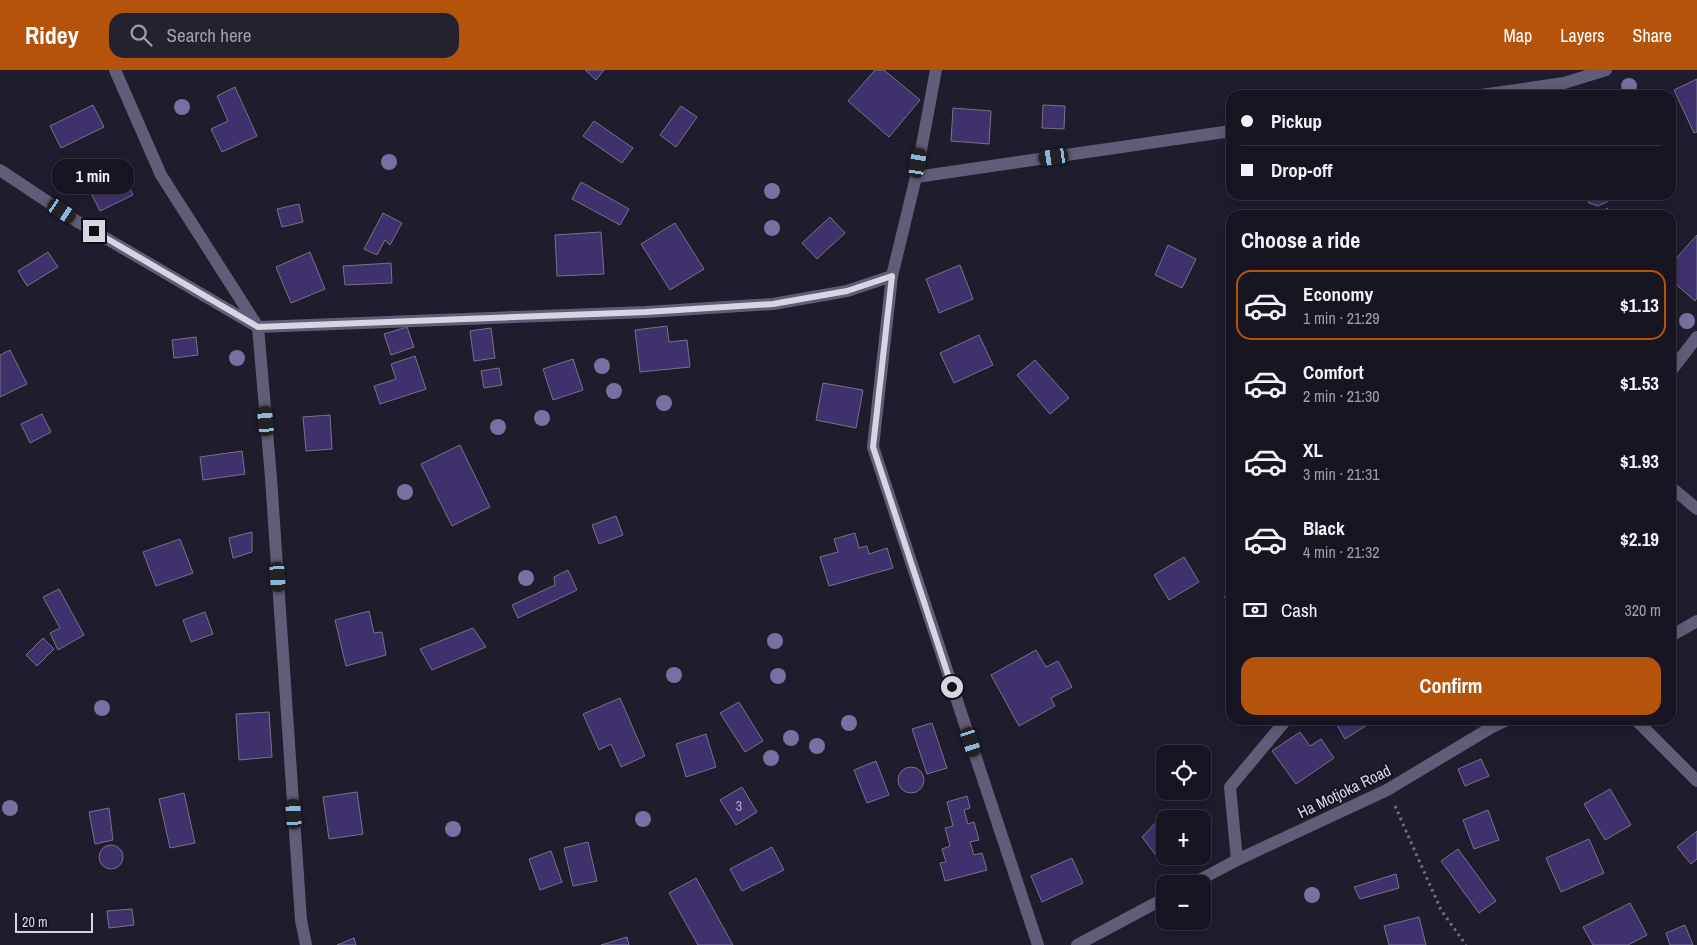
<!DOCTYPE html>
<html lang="en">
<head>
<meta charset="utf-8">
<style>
	body { margin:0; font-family:"Archivo Narrow",sans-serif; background:#24222f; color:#f1f3f6; height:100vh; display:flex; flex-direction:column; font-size:19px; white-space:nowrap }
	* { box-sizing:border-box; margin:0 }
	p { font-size:16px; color:#9e9fa5 }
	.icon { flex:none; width:28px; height:28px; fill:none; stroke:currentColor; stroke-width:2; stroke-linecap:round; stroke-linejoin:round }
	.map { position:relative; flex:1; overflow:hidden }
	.drawer { position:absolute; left:1226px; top:140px; width:450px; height:515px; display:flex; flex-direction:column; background:#171522; border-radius:15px; box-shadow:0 2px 12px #0003,0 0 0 1px #363440 }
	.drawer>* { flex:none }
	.guide { position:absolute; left:1226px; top:20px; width:450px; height:110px; border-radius:15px; box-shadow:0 2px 12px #0003,0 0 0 1px #363440; display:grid; align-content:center; height:110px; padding:0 15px; background:#171522 }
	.tools { position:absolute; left:1156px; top:675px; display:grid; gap:10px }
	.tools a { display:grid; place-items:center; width:55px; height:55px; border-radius:10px; background:#171522; box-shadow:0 2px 12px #0003,0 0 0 1px #363440; font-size:25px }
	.scale { position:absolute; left:15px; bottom:12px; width:78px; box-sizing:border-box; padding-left:5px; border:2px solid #d6d5e1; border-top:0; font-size:14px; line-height:18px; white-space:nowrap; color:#d6d5e1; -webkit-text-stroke:4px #161324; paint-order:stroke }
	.end { position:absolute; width:22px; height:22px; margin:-11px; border:6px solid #d6d5e1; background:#111; box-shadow:0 0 0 2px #111 }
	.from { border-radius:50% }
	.bubble { position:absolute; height:35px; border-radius:15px; background:#171522; box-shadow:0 2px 12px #0003,0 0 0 1px #363440; font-size:16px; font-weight:700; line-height:35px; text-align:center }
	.car { position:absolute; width:15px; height:30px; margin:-15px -8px; border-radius:6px; box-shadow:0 0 4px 1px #0007; background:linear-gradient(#222 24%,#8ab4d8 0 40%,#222 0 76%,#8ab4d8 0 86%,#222 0) }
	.guide b { display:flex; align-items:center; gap:18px; height:48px; font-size:19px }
	.guide b+b { border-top:1px solid #363440 }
	.guide i { width:12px; height:12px; background:#f1f3f6 }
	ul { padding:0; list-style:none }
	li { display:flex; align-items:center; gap:15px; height:70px; margin:0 10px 8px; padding:0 5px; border:2px solid transparent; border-radius:15px }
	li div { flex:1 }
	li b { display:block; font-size:19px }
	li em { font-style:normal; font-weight:700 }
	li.active { border-color:#b45309 }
	li>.icon { width:45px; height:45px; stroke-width:1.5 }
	h2 { padding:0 15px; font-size:22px; line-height:60px }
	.pay { display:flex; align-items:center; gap:12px; height:55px; padding:0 15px; font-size:19px }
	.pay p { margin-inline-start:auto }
	.cta { display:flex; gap:10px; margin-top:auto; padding:10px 15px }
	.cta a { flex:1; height:58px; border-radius:15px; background:#b45309; color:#fff; font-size:20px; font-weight:700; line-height:58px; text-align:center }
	header { display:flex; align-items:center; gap:30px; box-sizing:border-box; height:70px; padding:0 25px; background:#b45309; color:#fff }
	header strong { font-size:24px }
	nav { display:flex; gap:28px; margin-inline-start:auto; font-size:18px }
	.search { width:350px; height:45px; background:#24222f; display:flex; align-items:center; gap:12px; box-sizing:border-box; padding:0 18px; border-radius:15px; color:#9e9fa5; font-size:19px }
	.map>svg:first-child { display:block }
</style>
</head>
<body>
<header>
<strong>Ridey</strong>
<div class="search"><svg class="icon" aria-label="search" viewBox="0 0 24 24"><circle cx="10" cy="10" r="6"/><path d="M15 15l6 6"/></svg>Search here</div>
<nav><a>Map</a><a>Layers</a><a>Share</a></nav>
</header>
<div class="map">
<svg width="1697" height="875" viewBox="0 0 1697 875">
	<rect width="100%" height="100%" fill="#1f1c2e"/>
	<g fill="#3f326c" stroke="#757288">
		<polygon points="585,0 604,0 596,10"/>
		<polygon points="875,0 884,0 920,30 889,67 848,31"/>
		<polygon points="1697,9 1697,62 1694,63 1674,20"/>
		<polygon points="235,17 257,66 222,82 211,59 228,51 217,26"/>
		<polygon points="93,35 104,57 61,78 50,56"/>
		<polygon points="1043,35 1065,36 1064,59 1042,58"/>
		<polygon points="681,36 697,47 676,77 660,65"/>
		<polygon points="953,38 991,41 989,74 951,71"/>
		<polygon points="594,51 633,78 622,93 583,66"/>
		<polygon points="125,108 133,125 100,141 92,125"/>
		<polygon points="581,112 629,139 620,155 572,129"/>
		<polygon points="1584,125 1611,125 1607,132 1598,136 1589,133"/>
		<polygon points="299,134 303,152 282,157 277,139"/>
		<polygon points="1607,138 1615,145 1602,145"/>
		<polygon points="383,143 402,153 390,175 385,170 377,185 364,179"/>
		<polygon points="830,147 845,163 817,189 802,173"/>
		<polygon points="675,153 704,199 670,220 641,174"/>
		<polygon points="601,162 604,204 557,206 555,165"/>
		<polygon points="1697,165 1697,228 1695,231 1671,210 1671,194"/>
		<polygon points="1168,175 1196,189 1182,218 1155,205"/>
		<polygon points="48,182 58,197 27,216 18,201"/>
		<polygon points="310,182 325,219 291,233 276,197"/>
		<polygon points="391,193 392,213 345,215 343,196"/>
		<polygon points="960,195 973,229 939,243 926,209"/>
		<polygon points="667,256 669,272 687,270 690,297 640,302 635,260"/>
		<polygon points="407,257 414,277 391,285 384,264"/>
		<polygon points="491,258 495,288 474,291 470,261"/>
		<polygon points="979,265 993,295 954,313 940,283"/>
		<polygon points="196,267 198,285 174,288 172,270"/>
		<polygon points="10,280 27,314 0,327 0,285"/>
		<polygon points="415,286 426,319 380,334 374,316 396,309 391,294"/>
		<polygon points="573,289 583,320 553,330 543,299"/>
		<polygon points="1035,290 1069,328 1050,344 1017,305"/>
		<polygon points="499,298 502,315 484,318 481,301"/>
		<polygon points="823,313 863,320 856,358 816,350"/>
		<polygon points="42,344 51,362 30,373 21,354"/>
		<polygon points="330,345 332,379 306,381 303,347"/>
		<polygon points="460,375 490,437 452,456 421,394"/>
		<polygon points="242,381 245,404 203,410 200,387"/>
		<polygon points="616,446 623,465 599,474 592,455"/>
		<polygon points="252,462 252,482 233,488 229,468"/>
		<polygon points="855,463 859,478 867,476 869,484 887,478 893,498 829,516 820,487 838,482 834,469"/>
		<polygon points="180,469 193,503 156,516 143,482"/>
		<polygon points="1184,487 1199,512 1169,530 1154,505"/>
		<polygon points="568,500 577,520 518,548 512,535 555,515 554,507"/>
		<polygon points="59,519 84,565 58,580 50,563 60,558 43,527"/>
		<polygon points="369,541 374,563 382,562 386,585 346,596 335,550"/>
		<polygon points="205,542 213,564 191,572 183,550"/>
		<polygon points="473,558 486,577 432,600 420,579"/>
		<polygon points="43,568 54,579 37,596 26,585"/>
		<polygon points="1036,580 1046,597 1058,591 1072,617 1051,628 1055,636 1019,656 991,605"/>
		<polygon points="620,628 645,686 621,697 611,674 599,680 583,644"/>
		<polygon points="739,632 763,671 745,682 720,643"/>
		<polygon points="269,642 272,687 239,690 236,644"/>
		<polygon points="1334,650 1375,650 1345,669"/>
		<polygon points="932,653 947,698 927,704 912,659"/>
		<polygon points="1300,662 1310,676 1321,669 1334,688 1296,714 1272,681"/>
		<polygon points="706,664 716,697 686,707 676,674"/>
		<polygon points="1481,689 1489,706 1465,716 1458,699"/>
		<polygon points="876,691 889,725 867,733 854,700"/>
		<circle cx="911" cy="710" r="13"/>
		<polygon points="742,717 757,742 736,755 720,730"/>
		<polygon points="1610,719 1631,755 1605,770 1584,734"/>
		<polygon points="357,722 363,764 329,769 323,727"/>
		<polygon points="184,723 195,773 170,778 159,729"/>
		<polygon points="967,726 970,738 964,740 968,754 974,752 979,770 970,772 974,785 982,783 987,800 945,811 940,793 946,792 942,779 950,776 945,758 953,756 947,732"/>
		<polygon points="109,738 113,770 95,774 89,742"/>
		<polygon points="1488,740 1499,770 1474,779 1463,750"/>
		<polygon points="1162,746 1165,750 1165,786 1170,786 1161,792 1142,767"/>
		<polygon points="1697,761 1697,789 1691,794 1677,777"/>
		<polygon points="1589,769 1604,803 1561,822 1546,788"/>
		<polygon points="588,772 597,811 573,816 564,778"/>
		<circle cx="111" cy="787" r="12"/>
		<polygon points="772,777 784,800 742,821 730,799"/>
		<polygon points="1458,779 1496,831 1479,843 1441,791"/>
		<polygon points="551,781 562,812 540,820 529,789"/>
		<polygon points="1072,788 1083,813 1042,832 1031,806"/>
		<polygon points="1396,804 1399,818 1360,829 1354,817"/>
		<polygon points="696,808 733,875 698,875 669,823"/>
		<polygon points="1630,833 1647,865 1628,875 1593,875 1583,857"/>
		<polygon points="132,839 134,855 109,858 107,841"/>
		<polygon points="1419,847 1426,875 1389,875 1384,856"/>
		<polygon points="1685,855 1693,875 1670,875 1666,863"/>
		<polygon points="627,867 629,875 601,875"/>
		<polygon points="354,868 356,875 337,875"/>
	</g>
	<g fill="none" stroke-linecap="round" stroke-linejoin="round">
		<g stroke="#727080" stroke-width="3" stroke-dasharray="2.5 4" stroke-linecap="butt">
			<polyline points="1225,526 1231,532"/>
			<polyline points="1395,736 1441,840 1466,875"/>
		</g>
		<g stroke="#615d78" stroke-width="12">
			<polyline points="115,0 161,105 258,257 271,408 301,850 306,875"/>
			<polyline points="936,0 916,107 892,206 873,377 1038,875"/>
			<polyline points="1481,25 1564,13 1606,0"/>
			<polyline points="0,100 78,152 258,257 646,242 773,234 847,221 892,206"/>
			<polyline points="916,107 1231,61"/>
			<polyline points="1671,301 1697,267"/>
			<polyline points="1671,417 1697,439"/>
			<polyline points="1636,650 1697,711"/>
			<polyline points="1237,790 1230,717 1286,650"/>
		</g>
		<g stroke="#615d78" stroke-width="12">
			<polyline points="1671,566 1697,551"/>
			<polyline points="1192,814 1237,790 1387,720 1492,657 1507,650"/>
			<polyline points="1077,875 1165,828"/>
		</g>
	</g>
	<g fill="#7870a0">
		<circle cx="1629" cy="16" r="8"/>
		<circle cx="182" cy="37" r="8"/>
		<circle cx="389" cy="92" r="8"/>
		<circle cx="772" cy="121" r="8"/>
		<circle cx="772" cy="158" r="8"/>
		<circle cx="1687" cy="251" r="8"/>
		<circle cx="237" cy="288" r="8"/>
		<circle cx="602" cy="296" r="8"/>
		<circle cx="614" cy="321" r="8"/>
		<circle cx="664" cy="333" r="8"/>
		<circle cx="542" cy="348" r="8"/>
		<circle cx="498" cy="357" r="8"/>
		<circle cx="405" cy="422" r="8"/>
		<circle cx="526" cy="508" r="8"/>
		<circle cx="775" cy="571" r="8"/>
		<circle cx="674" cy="605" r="8"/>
		<circle cx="778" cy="606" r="8"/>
		<circle cx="102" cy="638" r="8"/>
		<circle cx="849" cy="653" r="8"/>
		<circle cx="791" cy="668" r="8"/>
		<circle cx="817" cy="676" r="8"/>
		<circle cx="771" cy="688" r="8"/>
		<circle cx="10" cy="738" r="8"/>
		<circle cx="643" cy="749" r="8"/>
		<circle cx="453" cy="759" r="8"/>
		<circle cx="1312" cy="825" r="8"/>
	</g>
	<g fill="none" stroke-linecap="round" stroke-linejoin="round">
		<polyline stroke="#d6d5e1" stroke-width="6" points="94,161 258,257 646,242 773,234 847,221 892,206 873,377 952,617"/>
	</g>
	<g text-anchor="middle" stroke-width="4" stroke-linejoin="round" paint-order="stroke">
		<g font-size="14" fill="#b0acc4">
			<text x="739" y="741">3</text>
		</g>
		<g font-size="16" fill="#d6d5e1" stroke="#161324">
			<text transform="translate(1344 721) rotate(-26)" y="6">Ha Motjoka Road</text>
		</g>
	</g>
</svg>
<div class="tools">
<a><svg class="icon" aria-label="locate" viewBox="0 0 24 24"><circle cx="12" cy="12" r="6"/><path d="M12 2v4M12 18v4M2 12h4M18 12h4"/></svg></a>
<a>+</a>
<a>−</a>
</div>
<div class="scale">20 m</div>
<i class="end from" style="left:952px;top:617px"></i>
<i class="end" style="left:94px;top:161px"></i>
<div class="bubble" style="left:52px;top:89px;width:82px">1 min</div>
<i class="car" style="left:1054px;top:87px;rotate:262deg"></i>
<i class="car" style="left:918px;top:93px;rotate:9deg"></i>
<i class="car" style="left:62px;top:141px;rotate:124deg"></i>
<i class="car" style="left:266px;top:351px;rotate:355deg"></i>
<i class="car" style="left:278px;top:507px;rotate:176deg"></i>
<i class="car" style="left:971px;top:672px;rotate:162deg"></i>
<i class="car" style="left:294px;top:744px;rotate:356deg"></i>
<div class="guide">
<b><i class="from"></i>Pickup</b>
<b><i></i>Drop-off</b>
</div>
<section class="drawer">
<h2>Choose a ride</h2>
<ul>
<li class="active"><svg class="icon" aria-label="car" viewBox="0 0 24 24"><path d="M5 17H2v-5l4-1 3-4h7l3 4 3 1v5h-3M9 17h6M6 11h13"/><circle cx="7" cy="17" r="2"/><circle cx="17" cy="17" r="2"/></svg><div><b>Economy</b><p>1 min · 21:29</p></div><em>$1.13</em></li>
<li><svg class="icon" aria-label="car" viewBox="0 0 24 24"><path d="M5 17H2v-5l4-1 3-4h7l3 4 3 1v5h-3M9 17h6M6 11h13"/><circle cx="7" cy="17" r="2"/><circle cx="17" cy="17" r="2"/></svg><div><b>Comfort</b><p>2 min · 21:30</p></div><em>$1.53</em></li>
<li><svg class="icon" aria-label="car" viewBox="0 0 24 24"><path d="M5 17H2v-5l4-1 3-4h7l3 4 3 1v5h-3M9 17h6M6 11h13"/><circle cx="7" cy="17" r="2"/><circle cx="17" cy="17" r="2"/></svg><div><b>XL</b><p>3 min · 21:31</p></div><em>$1.93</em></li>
<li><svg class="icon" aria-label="car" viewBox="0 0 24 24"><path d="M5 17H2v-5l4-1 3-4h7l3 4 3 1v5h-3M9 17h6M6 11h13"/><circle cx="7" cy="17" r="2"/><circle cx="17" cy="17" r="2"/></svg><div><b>Black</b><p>4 min · 21:32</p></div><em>$2.19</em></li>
</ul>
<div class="pay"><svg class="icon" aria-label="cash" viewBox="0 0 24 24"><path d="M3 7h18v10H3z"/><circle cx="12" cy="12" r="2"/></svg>Cash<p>320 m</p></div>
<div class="cta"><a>Confirm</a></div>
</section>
</div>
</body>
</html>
